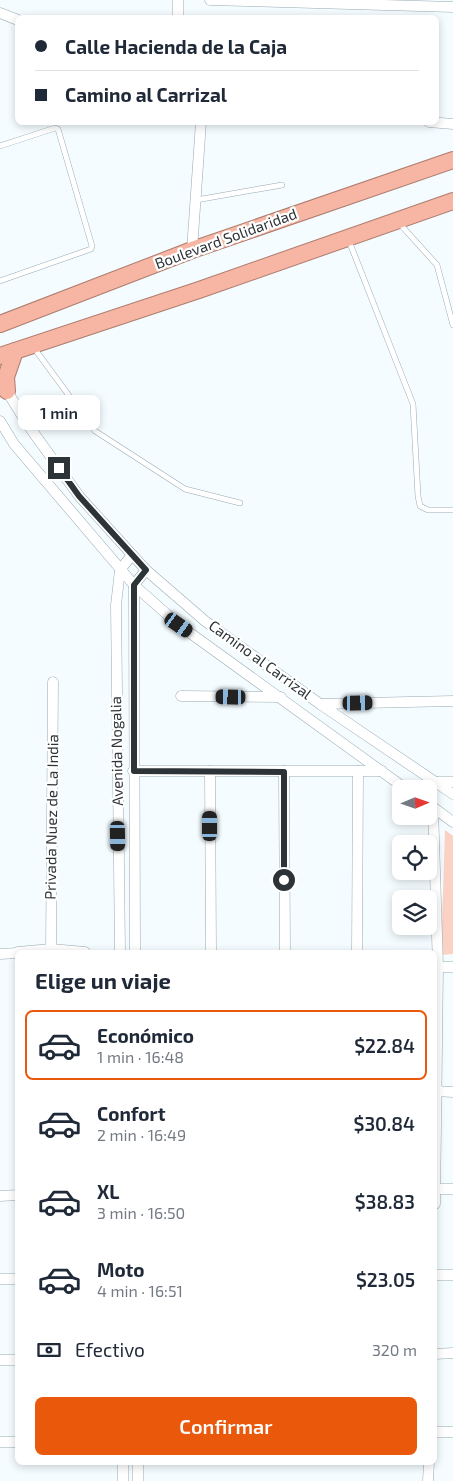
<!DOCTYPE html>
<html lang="es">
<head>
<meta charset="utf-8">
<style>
	body { margin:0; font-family:"Exo 2",sans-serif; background:#f2f2f3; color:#1f2937; height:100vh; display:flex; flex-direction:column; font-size:19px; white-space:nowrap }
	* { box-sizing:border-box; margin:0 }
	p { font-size:16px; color:#747a83 }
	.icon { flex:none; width:28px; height:28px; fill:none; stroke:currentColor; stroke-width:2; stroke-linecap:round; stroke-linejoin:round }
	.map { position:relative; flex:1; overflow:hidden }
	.panel { position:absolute; left:15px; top:950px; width:422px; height:515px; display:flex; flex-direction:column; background:#fff; border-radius:8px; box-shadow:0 2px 8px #0003 }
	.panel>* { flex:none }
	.banner { position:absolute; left:15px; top:15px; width:424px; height:110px; border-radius:8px; box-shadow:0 2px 8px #0003; display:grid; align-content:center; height:110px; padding:0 20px; background:#fff }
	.needle { width:32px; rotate:88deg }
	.tools { position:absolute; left:392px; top:780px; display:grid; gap:10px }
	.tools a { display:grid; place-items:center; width:45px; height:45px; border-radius:8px; background:#fff; box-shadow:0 2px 8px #0003; font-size:25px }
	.end { position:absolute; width:22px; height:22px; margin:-11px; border:6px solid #2d3437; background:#fff; box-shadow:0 0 0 2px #fff }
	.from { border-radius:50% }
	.bubble { position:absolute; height:35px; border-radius:8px; background:#fff; box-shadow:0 2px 8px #0003; font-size:16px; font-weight:600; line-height:35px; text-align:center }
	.car { position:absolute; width:15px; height:30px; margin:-15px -8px; border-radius:6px; box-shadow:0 0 4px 1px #0007; background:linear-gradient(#222 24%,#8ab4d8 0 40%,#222 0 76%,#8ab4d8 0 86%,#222 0) }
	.banner b { display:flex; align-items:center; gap:18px; height:48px; font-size:19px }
	.banner b+b { border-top:1px solid #e0e1e3 }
	.banner i { width:12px; height:12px; background:#1f2937 }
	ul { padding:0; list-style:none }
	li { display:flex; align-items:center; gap:15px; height:70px; margin:0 10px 8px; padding:0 10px; border:2px solid transparent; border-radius:8px }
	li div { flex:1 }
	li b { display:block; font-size:19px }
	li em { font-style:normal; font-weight:600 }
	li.selected { border-color:#ea580c }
	li>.icon { width:45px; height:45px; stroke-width:1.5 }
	h2 { padding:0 20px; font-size:22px; line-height:60px }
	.pay { display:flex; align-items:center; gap:12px; height:55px; padding:0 20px; font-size:19px }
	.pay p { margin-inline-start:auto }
	.cta { display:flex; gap:10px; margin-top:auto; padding:10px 20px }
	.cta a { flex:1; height:58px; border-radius:8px; background:#ea580c; color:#fff; font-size:20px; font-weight:600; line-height:58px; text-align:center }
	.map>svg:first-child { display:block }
</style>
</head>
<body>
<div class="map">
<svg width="453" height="1481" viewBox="0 0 453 1481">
	<rect width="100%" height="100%" fill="#f4fcff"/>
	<polygon fill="#fbd1c5" points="445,830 453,836 453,954 441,955"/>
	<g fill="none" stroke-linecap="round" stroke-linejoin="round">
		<defs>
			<g id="service">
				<polyline points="0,146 55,128 58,129 92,246 91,249 0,281"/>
				<polyline points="196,200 282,185"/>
				<polyline points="399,223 437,265 453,325"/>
				<polyline points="349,241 413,404 418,496 420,506 428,510 453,510"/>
				<polyline points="34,348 95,431 185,489 240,503"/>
			</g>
			<g id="minor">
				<polyline points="178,0 178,18"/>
				<polyline points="210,0 453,7"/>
				<polyline points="0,13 18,20"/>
				<polyline points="429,122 453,124"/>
				<polyline points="192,250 201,122"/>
				<polyline points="5,388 28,425 79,496 146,570 205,621 320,704 453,794"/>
				<polyline points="0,421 14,444 134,585 179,625 406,789"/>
				<polyline points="181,696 281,697"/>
				<polyline points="320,704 453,701"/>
				<polyline points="133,771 382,771"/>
				<polyline points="210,771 211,952"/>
				<polyline points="284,771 285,952"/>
				<polyline points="435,782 453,782"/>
				<polyline points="430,805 453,822"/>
				<polyline points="433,808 438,967 435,1204"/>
				<polyline points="18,952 51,949 85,952"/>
				<polyline points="51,952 53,682"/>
				<polyline points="120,952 116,605 120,570 132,555"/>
				<polyline points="135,952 134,585 146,570"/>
				<polyline points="357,952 358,771"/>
				<polyline points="0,954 18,953"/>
				<polyline points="438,967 453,967"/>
				<polyline points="435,1091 453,1092"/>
				<polyline points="435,1189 453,1189"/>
				<polyline points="0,1196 18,1195"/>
				<polyline points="435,1275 453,1275"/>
				<polyline points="0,1279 18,1279"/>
				<polyline points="435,1354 453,1353"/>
				<polyline points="0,1360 18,1360"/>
				<polyline points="435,1432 453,1432"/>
				<polyline points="0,1442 18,1442"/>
				<polyline points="123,1462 123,1481"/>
				<polyline points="138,1462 138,1481"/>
				<polyline points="428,1481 429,1462"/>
			</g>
			<g id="trunk">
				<polyline points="0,324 192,250 453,160"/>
				<polyline points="0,356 199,290 453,201"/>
				<polyline points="7,391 6,377 15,351"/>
			</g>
		</defs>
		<use href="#service" stroke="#99abb2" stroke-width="6"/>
		<use href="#minor" stroke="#99abb2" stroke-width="11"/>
		<use href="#trunk" stroke="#ae7c6e" stroke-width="18"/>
		<use href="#service" stroke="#fff" stroke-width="5"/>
		<use href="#minor" stroke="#fff" stroke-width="10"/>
		<use href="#trunk" stroke="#f6b6a3" stroke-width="16"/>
	</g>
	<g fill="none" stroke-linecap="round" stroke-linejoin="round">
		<polyline stroke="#2d3437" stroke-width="6" points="59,468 79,496 146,570 134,585 134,771 284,772 284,880"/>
	</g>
	<g text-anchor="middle" stroke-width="4.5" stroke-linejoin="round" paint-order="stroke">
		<g font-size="15" fill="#2d3437" stroke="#fff">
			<text transform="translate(226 239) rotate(-20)" y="5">Boulevard Solidaridad</text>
			<text transform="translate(260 660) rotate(36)" y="5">Camino al Carrizal</text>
			<text transform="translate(117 751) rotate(-91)" y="5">Avenida Nogalia</text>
			<text transform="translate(52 817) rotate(-89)" y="5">Privada Nuez de La India</text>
		</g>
	</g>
</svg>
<div class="tools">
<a><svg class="needle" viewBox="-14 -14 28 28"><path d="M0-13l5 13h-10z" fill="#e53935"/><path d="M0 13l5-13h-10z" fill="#747a83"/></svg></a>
<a><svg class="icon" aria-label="locate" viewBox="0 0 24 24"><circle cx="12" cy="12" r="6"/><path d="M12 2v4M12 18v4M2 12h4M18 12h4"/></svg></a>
<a><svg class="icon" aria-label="layers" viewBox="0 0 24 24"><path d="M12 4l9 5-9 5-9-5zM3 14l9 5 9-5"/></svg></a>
</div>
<i class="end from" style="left:284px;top:880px"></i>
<i class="end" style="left:59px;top:468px"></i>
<div class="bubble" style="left:18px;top:395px;width:82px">1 min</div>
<i class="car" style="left:179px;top:625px;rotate:125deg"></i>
<i class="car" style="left:231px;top:697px;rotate:271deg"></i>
<i class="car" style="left:358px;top:703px;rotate:89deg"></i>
<i class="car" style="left:210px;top:826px;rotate:0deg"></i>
<i class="car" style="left:118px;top:836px;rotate:179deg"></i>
<div class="banner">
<b><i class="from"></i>Calle Hacienda de la Caja</b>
<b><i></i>Camino al Carrizal</b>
</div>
<section class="panel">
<h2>Elige un viaje</h2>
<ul>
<li class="selected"><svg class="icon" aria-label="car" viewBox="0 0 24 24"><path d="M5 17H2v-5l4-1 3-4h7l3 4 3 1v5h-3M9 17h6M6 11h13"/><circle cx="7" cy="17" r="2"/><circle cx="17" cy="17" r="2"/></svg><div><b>Económico</b><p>1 min · 16:48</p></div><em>$22.84</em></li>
<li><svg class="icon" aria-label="car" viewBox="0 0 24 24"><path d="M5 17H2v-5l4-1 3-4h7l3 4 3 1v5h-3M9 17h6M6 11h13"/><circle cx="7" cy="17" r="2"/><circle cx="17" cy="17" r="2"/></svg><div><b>Confort</b><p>2 min · 16:49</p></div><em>$30.84</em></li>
<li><svg class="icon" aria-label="car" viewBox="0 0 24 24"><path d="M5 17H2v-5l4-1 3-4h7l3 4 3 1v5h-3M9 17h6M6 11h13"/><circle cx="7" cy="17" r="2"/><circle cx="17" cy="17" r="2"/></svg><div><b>XL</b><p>3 min · 16:50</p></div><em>$38.83</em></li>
<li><svg class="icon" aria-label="car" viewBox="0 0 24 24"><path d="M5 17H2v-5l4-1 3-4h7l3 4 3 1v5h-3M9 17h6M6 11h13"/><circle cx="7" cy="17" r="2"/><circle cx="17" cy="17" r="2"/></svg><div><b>Moto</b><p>4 min · 16:51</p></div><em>$23.05</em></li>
</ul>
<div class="pay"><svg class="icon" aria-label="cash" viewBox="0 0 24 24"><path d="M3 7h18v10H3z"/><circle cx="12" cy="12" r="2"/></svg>Efectivo<p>320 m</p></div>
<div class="cta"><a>Confirmar</a></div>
</section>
</div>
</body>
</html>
